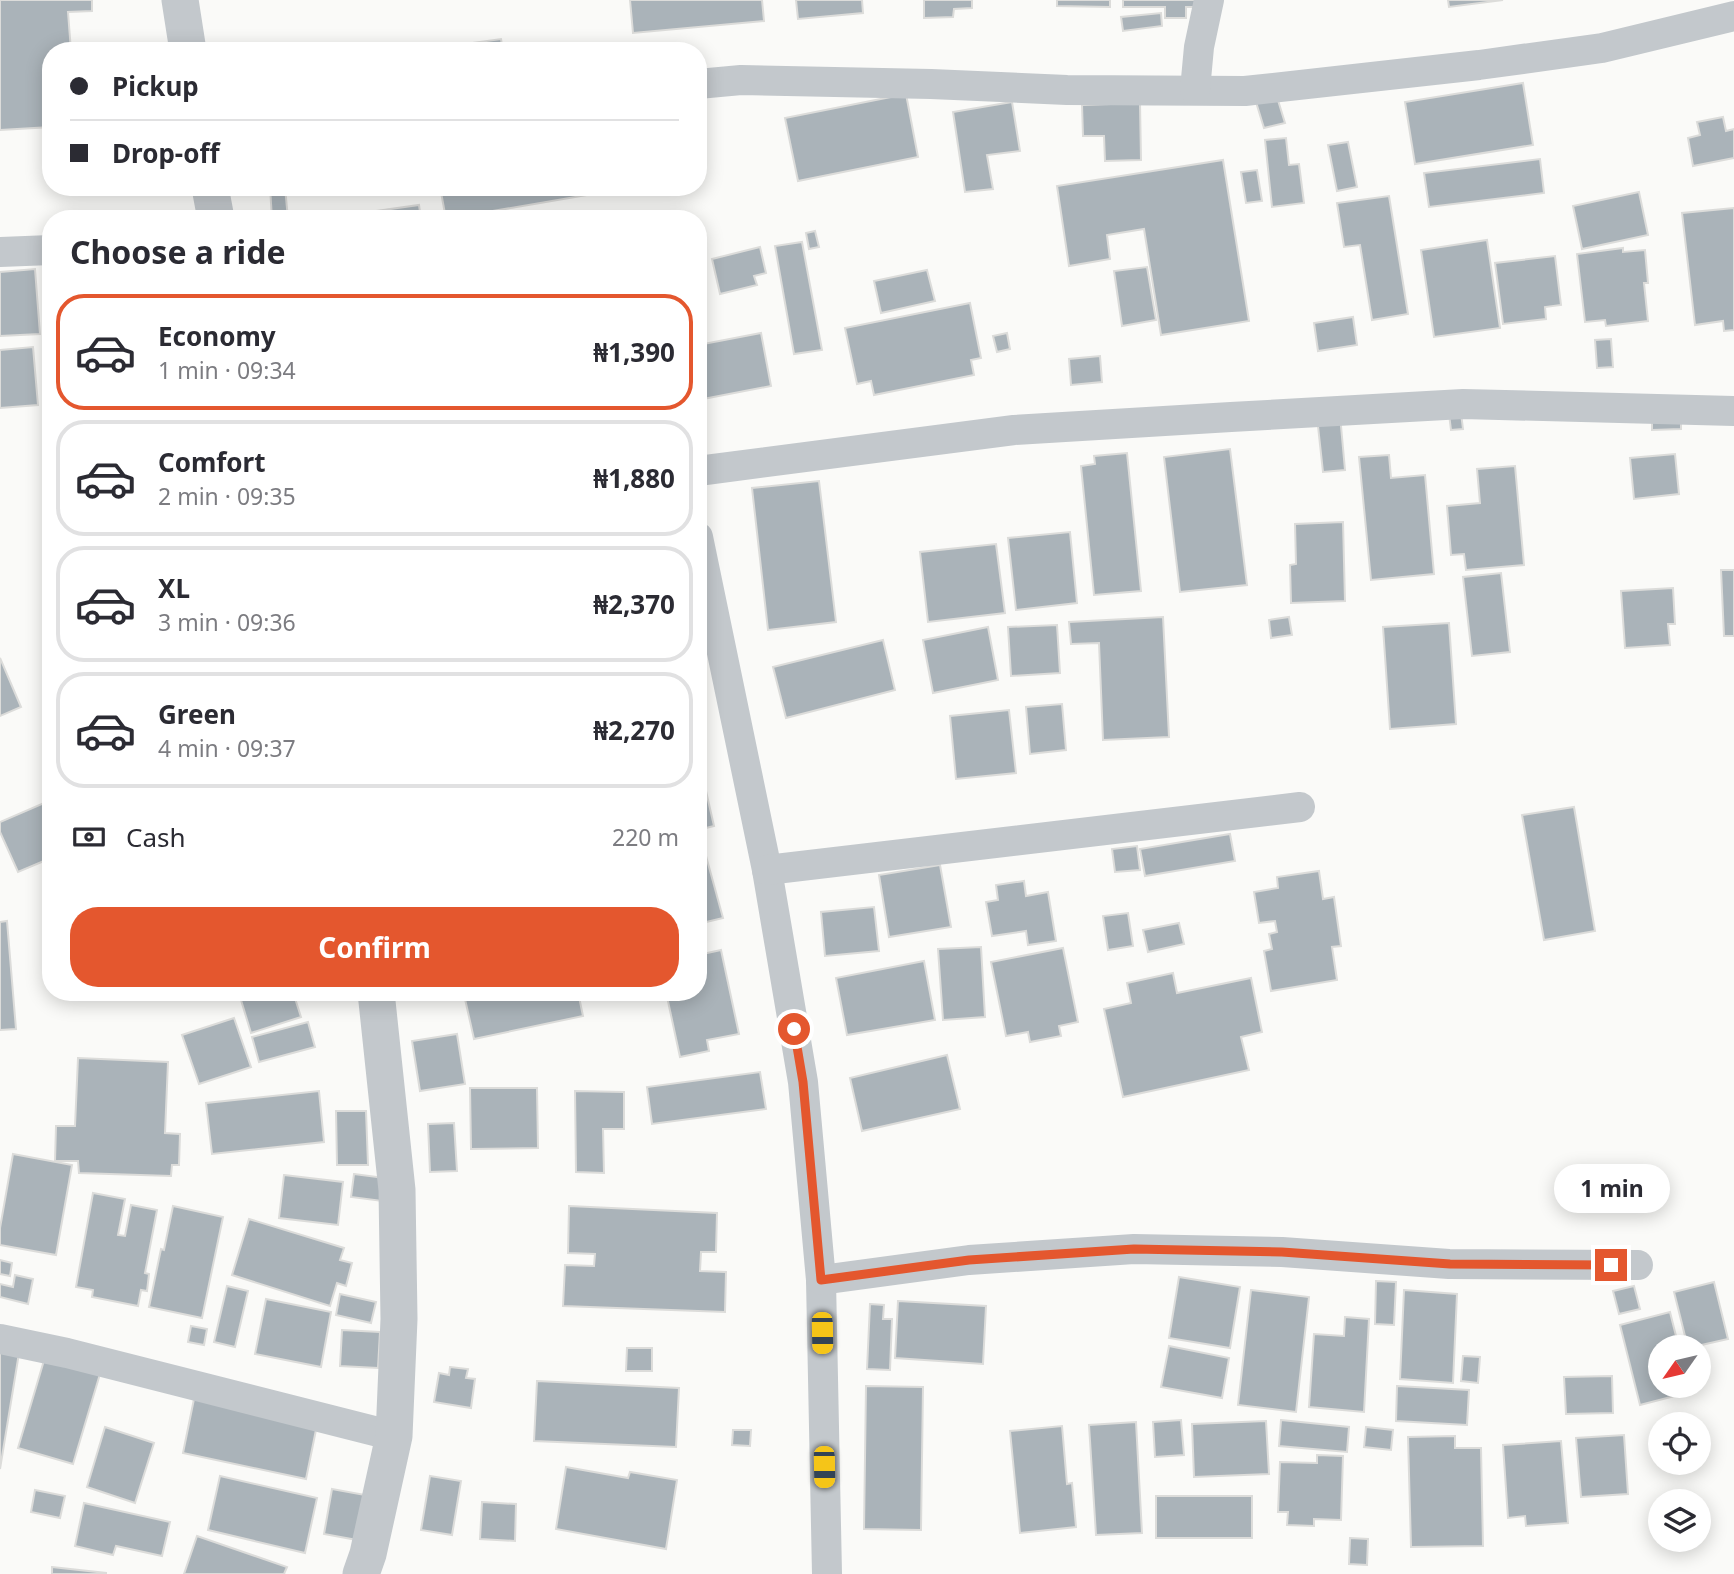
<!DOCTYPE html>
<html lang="en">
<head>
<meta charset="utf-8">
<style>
	body { margin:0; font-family:"Noto Sans",sans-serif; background:#f7f7f7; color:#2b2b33; height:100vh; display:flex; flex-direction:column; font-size:26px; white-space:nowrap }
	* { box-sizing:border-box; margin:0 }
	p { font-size:23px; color:#7c7c81 }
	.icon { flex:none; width:38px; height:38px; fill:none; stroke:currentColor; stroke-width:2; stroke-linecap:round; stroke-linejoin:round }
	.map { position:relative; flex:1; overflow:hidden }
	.side { position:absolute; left:42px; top:210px; width:665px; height:791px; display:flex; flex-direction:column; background:#fff; border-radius:28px; box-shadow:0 4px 18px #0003 }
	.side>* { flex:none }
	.guide { position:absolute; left:42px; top:42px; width:665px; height:154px; border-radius:28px; box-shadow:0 4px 18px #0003; display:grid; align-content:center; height:154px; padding:0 28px; background:#fff }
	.needle { width:46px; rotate:236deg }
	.tools { position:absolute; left:1648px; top:1335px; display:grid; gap:14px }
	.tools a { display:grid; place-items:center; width:63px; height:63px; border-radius:50%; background:#fff; box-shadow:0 4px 18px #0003; font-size:35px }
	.end { position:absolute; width:32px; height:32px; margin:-16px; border:9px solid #e4572e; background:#fff; box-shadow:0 0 0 4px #fff }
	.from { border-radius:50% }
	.bubble { position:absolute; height:49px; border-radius:24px; background:#fff; box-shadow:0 4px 18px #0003; font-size:23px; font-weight:700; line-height:49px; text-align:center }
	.car { position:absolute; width:21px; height:42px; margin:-21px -10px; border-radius:9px; box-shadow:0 0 5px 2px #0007; background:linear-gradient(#f5c518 24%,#345 0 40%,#f5c518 0 76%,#345 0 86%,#f5c518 0) }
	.guide b { display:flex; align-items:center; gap:24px; height:66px; font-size:26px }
	.guide b+b { border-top:2px solid #e1e1e2 }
	.guide i { width:18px; height:18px; background:#2b2b33 }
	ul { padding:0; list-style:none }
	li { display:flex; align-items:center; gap:21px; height:116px; margin:0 14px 10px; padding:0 14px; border:4px solid #e1e1e2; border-radius:28px }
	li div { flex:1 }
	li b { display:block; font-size:26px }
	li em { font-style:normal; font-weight:700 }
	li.active { border-color:#e4572e }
	li>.icon { width:63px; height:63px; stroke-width:1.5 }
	h2 { padding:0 28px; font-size:32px; line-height:84px }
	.pay { display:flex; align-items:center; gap:18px; height:77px; padding:0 28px; font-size:26px }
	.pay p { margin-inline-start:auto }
	.action { display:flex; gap:14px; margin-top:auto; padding:14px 28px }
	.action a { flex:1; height:80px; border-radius:28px; background:#e4572e; color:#fff; font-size:28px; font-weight:700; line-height:80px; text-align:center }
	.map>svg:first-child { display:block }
</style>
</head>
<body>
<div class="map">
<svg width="1734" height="1574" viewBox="0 0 1734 1574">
	<rect width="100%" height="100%" fill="#fafaf8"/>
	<g fill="#aab3b9" stroke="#dcdcda" stroke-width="2">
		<polygon points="0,0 92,0 92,11 68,12 71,51 51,51 51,127 0,130"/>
		<polygon points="630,0 762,0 764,21 633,33"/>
		<polygon points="796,0 862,0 863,13 798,19"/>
		<polygon points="924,0 972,0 972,8 954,9 953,17 924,18"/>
		<polygon points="1057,0 1110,0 1110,7 1057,6"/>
		<polygon points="1123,0 1198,0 1198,7 1186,7 1186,18 1165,18 1165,7 1123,7"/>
		<polygon points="1448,0 1503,0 1449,7"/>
		<polygon points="1161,13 1162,26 1123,31 1121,17"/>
		<polygon points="501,39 503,51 421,50"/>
		<polygon points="1523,83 1533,145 1415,164 1405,102"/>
		<polygon points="906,94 918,157 798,181 785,118"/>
		<polygon points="1277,97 1285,123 1264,128 1256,102"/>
		<polygon points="1012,102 1020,151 987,155 993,189 965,192 953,112"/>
		<polygon points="1140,103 1141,160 1105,161 1104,136 1083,136 1082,105"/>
		<polygon points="1723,117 1726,131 1734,129 1734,158 1693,166 1688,138 1700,135 1697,122"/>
		<polygon points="1286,138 1289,165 1299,164 1304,203 1272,207 1265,140"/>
		<polygon points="1348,142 1357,187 1337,191 1328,145"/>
		<polygon points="1540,159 1544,193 1429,207 1424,173"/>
		<polygon points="1223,160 1249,321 1161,335 1144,229 1107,235 1110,259 1069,266 1057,186"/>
		<polygon points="1257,170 1262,201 1246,203 1241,172"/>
		<polygon points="270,187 285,187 288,219 272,219"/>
		<polygon points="440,187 592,187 593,194 446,219"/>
		<polygon points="1639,192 1648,235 1582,249 1573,206"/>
		<polygon points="1389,196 1408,314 1372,320 1360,245 1344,247 1337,203"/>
		<polygon points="419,205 421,219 320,219"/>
		<polygon points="1734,208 1734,330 1724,331 1723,321 1695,325 1682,213"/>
		<polygon points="815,231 819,247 809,249 806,233"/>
		<polygon points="1487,240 1500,328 1434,337 1421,250"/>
		<polygon points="802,242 822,350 794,354 775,246"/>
		<polygon points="760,247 766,273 754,276 757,285 720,294 712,259"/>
		<polygon points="1623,248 1623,252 1645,250 1648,283 1644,283 1648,321 1606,326 1605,320 1585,322 1577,254"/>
		<polygon points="1555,256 1561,305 1545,307 1546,319 1503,324 1495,263"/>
		<rect x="45" y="258" width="6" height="46"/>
		<polygon points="1147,267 1156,320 1122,326 1114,271"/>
		<polygon points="35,269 40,334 0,336 0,272"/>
		<polygon points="927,270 935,301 881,313 874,281"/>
		<polygon points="970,303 981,358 971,360 974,375 874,395 871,381 857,384 845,328"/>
		<polygon points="1353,317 1357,345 1318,351 1314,323"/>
		<polygon points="761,333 771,386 698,400 698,345"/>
		<polygon points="1007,333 1010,349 997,352 993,336"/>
		<polygon points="1611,339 1613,367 1597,368 1595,340"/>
		<polygon points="33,347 38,405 0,408 0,350"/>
		<polygon points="1100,356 1102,382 1071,385 1069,359"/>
		<polygon points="1681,412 1681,429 1652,430 1652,413"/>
		<polygon points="1461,413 1463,429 1451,430 1449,414"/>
		<polygon points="1340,415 1345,470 1323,472 1317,417"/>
		<polygon points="1230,449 1247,585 1180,592 1164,457"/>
		<polygon points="1127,453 1141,591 1094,595 1081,466 1095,464 1094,456"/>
		<polygon points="1675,454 1679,494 1634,499 1630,458"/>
		<polygon points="1389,455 1391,478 1425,475 1434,574 1371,580 1359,457"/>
		<polygon points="1515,466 1524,565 1466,570 1464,554 1451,555 1447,506 1480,503 1477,469"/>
		<polygon points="819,481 836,622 768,630 752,488"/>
		<polygon points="1343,522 1345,601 1291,603 1290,565 1296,564 1295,524"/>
		<polygon points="1070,532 1077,603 1016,610 1008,538"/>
		<polygon points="996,544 1005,613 928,622 920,552"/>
		<polygon points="1721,570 1734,570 1734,636 1724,636"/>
		<polygon points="1501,573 1510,652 1472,656 1463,577"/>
		<polygon points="1673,588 1675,624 1668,624 1670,645 1625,648 1621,591"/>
		<polygon points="1163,617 1169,737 1103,740 1099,643 1071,644 1069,622"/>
		<polygon points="1289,617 1292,635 1271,638 1269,620"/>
		<polygon points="1449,623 1456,724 1390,729 1383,627"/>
		<polygon points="1057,625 1060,673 1011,676 1008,627"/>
		<polygon points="988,627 998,680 933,693 923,640"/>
		<polygon points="883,640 895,690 786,718 773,667"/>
		<polygon points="0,658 21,707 0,716"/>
		<polygon points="1062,704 1066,750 1030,754 1026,707"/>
		<polygon points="1009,710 1016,773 956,779 950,716"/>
		<polygon points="698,756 714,826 698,830"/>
		<polygon points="51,800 51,858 18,872 0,832 0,822"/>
		<polygon points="1574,807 1595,931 1544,940 1522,815"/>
		<polygon points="1230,834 1235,861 1145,876 1140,849"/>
		<polygon points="1137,846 1140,870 1115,872 1112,849"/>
		<polygon points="706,856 723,918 698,924 698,858"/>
		<polygon points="940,865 951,927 889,937 879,875"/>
		<polygon points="1319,871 1323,899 1334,897 1341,946 1332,947 1337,980 1271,991 1264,951 1272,949 1269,934 1277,932 1275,921 1259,923 1254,892 1278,888 1277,877"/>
		<polygon points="1024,881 1026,896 1048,892 1056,941 1028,945 1026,931 992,936 986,902 998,900 996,885"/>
		<polygon points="874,907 879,951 825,956 821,912"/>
		<polygon points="1128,913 1133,946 1108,950 1103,916"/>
		<polygon points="7,921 16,1029 0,1030 0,922"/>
		<polygon points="1179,923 1184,944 1148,952 1143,930"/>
		<polygon points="981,947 985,1017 943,1020 938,949"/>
		<polygon points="1063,948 1078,1022 1059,1026 1061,1036 1030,1042 1028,1032 1006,1036 991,962"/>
		<polygon points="721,950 739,1034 707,1040 709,1051 680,1057 666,992 698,992 698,955"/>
		<polygon points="924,961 935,1020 847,1035 836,978"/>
		<polygon points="1173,973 1177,993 1251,978 1262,1032 1241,1037 1249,1070 1123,1097 1104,1009 1131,1003 1127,983"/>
		<polygon points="266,992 293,992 301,1017 251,1033 241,1000"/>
		<polygon points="498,992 578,992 583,1016 474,1039 465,999"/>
		<polygon points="234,1018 251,1067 199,1084 182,1035"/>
		<polygon points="308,1022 315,1047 259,1062 252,1037"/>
		<polygon points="457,1034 465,1084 420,1091 412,1041"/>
		<polygon points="947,1055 960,1109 862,1131 850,1078"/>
		<polygon points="78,1058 168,1062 165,1133 180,1134 179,1165 172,1165 171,1176 79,1173 78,1161 55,1161 56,1126 75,1126"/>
		<polygon points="760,1072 766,1109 652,1124 647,1087"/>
		<polygon points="470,1088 537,1088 538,1148 471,1149"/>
		<polygon points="319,1091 324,1142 212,1154 206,1103"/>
		<polygon points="575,1091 624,1092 624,1129 603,1129 604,1173 576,1172"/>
		<polygon points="336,1111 366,1111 368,1165 337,1165"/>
		<polygon points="454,1123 457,1171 430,1172 428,1124"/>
		<polygon points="13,1154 72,1165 56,1255 0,1245 0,1228"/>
		<polygon points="354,1174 385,1178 382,1201 351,1197"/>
		<polygon points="284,1175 343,1182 338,1225 279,1218"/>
		<polygon points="93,1193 125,1199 118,1235 125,1236 131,1205 157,1210 145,1273 149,1274 147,1291 141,1290 138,1306 92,1297 93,1290 76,1287"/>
		<polygon points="173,1206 223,1217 202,1318 149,1307 161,1249 164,1250"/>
		<polygon points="569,1206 717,1213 716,1252 701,1252 700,1271 726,1272 725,1312 563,1306 565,1265 594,1266 595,1254 568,1253"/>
		<polygon points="249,1219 344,1248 340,1260 352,1263 346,1286 337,1283 330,1306 232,1275"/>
		<polygon points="0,1260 12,1263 10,1276 0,1274"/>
		<polygon points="15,1275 33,1279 28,1304 0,1297 0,1284 13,1287"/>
		<polygon points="1179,1277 1240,1287 1230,1348 1169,1338"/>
		<polygon points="1376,1281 1396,1282 1394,1325 1375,1324"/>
		<polygon points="1714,1282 1728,1339 1688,1348 1674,1292"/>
		<polygon points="227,1286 248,1291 235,1347 214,1342"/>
		<polygon points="1634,1286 1640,1309 1619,1314 1613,1291"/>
		<polygon points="1251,1290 1309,1297 1296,1412 1238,1405"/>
		<polygon points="1404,1290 1457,1294 1453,1383 1400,1379"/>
		<polygon points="340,1294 376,1302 371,1323 336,1315"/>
		<polygon points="266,1299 331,1312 321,1367 255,1354"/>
		<polygon points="898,1301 986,1306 983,1364 895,1358"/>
		<polygon points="870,1304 884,1305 883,1319 892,1319 890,1370 867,1369"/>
		<polygon points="1670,1312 1679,1348 1661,1348 1661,1386 1689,1386 1690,1392 1640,1405 1620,1325"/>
		<polygon points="1345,1317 1369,1319 1364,1412 1309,1407 1314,1334 1344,1336"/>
		<polygon points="191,1326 207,1329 204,1345 188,1342"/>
		<polygon points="342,1330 380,1332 378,1368 340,1366"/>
		<polygon points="1169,1346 1229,1358 1222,1398 1161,1387"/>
		<polygon points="627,1348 652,1348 652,1371 626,1371"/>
		<polygon points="0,1350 19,1353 0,1469"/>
		<polygon points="1463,1356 1480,1357 1478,1383 1461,1381"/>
		<polygon points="45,1357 100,1374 73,1464 18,1448"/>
		<polygon points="450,1367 468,1369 466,1378 475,1379 471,1408 434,1402 439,1373 449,1375"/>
		<polygon points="1612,1376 1613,1413 1566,1414 1564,1377"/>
		<polygon points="537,1381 679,1388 676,1447 534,1441"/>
		<polygon points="866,1386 923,1387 921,1530 864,1529"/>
		<polygon points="1397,1386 1469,1390 1467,1425 1396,1421"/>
		<polygon points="195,1394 318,1420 306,1479 183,1453"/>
		<polygon points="1181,1420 1184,1455 1155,1457 1153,1422"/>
		<polygon points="1281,1420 1349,1427 1347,1452 1279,1446"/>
		<polygon points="1266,1421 1269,1474 1194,1477 1192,1424"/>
		<polygon points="1136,1422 1142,1533 1096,1535 1089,1425"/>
		<polygon points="1062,1426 1067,1484 1072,1483 1076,1527 1020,1533 1010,1431"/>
		<polygon points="105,1427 154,1443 135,1503 87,1487"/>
		<polygon points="1366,1427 1393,1430 1391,1450 1364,1447"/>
		<polygon points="733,1430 751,1430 750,1446 732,1445"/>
		<polygon points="1624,1435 1628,1494 1581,1497 1576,1438"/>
		<polygon points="1455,1436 1455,1448 1481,1448 1483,1546 1411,1547 1408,1437"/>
		<polygon points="1561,1441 1568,1523 1526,1526 1525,1516 1508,1518 1503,1445"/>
		<polygon points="1317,1455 1343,1456 1341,1520 1314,1519 1314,1526 1287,1525 1288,1512 1278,1512 1280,1462 1317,1463"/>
		<polygon points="566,1467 628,1478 630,1472 677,1480 666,1549 556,1529"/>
		<polygon points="220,1476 317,1498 305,1553 208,1530"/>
		<polygon points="430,1476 461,1481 452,1535 421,1530"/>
		<polygon points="332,1489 365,1495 357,1540 324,1534"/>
		<polygon points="35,1490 65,1496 60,1518 31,1512"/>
		<rect x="1156" y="1496" width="96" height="42"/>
		<polygon points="482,1502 516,1504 515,1541 480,1539"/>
		<polygon points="84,1503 170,1522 162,1556 116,1546 113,1555 75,1546"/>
		<polygon points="197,1536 287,1567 284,1574 184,1574"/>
		<polygon points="1350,1538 1368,1539 1367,1565 1349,1564"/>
		<polygon points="52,1567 106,1573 106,1574 52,1574"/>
	</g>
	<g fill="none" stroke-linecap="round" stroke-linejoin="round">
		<g stroke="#c3c8cc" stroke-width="30">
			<polyline points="698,84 741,80 931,84 1067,90 1245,91 1479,65 1602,48 1734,16"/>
			<polyline points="1195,90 1199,47 1209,0"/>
			<polyline points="0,252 51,250"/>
			<polyline points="698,471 1014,430 1231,417 1463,404 1734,411"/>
			<polyline points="698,537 767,870 803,1082 821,1280 827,1574"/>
			<polyline points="767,870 1300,807"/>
			<polyline points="821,1280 969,1260 1134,1249 1282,1252 1449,1264 1638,1265"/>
			<polyline points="0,1339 67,1353 394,1436"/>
		</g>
		<g stroke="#c3c8cc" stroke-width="37">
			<polyline points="180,0 188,51"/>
			<polyline points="210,187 216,219"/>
			<polyline points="361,1574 368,1554 394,1436 399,1319 397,1190 376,992"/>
		</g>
	</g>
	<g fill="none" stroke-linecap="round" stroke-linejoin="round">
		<polyline stroke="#e4572e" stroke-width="9" points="794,1029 803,1082 821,1280 969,1260 1134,1249 1282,1252 1450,1264 1611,1265"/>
	</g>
</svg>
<div class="tools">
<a><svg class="needle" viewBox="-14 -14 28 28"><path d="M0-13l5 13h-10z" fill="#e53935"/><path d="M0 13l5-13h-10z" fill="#7c7c81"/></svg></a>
<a><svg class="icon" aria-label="locate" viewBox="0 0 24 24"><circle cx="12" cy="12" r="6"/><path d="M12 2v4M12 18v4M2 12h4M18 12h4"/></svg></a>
<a><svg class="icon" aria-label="layers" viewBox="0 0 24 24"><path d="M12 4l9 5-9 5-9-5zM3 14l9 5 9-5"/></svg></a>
</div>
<i class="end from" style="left:794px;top:1029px"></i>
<i class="end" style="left:1611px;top:1265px"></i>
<div class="bubble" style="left:1554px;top:1164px;width:116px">1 min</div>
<i class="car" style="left:822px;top:1333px;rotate:179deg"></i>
<i class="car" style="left:824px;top:1467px;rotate:179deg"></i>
<div class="guide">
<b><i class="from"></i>Pickup</b>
<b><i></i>Drop-off</b>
</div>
<section class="side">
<h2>Choose a ride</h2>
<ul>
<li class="active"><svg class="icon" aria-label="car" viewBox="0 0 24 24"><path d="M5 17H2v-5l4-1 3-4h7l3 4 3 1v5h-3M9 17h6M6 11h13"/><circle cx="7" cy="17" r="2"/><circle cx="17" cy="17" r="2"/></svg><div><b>Economy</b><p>1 min · 09:34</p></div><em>₦1,390</em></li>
<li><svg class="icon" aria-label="car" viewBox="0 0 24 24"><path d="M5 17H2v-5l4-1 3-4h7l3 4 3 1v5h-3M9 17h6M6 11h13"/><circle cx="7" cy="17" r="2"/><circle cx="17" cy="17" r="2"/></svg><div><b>Comfort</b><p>2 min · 09:35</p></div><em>₦1,880</em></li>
<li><svg class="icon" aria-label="car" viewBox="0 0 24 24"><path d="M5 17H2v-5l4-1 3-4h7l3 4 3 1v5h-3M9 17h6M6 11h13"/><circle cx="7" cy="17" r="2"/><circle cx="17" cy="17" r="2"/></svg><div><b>XL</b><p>3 min · 09:36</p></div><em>₦2,370</em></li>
<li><svg class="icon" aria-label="car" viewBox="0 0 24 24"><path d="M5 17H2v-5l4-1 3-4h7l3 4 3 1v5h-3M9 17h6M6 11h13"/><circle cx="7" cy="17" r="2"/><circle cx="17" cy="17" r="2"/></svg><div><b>Green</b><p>4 min · 09:37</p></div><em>₦2,270</em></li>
</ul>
<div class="pay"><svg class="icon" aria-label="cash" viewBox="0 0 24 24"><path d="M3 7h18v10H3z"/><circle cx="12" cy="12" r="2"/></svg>Cash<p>220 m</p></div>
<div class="action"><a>Confirm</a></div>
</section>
</div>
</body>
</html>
